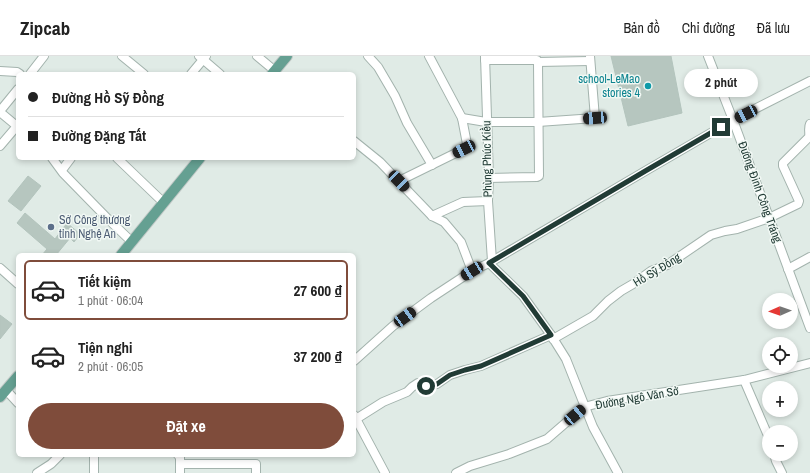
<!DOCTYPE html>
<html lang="vi">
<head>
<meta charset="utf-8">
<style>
	body { margin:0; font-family:"Archivo Narrow",sans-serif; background:#f6f6f6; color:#222; height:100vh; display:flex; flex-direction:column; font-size:15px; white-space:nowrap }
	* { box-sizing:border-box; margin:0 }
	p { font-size:13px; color:#767676 }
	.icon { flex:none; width:22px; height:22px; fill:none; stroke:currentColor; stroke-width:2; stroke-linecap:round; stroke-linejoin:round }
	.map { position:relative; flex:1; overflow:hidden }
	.drawer { position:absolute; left:16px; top:197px; width:340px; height:204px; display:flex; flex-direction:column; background:#fff; border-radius:6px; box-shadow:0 2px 6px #0003 }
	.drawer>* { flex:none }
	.banner { position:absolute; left:16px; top:16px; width:340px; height:88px; border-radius:6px; box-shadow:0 2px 6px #0003; display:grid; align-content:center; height:88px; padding:0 12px; background:#fff }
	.needle { width:26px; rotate:268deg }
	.tools { position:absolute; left:762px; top:237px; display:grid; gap:8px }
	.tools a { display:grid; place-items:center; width:36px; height:36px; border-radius:50%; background:#fff; box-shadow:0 2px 6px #0003; font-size:20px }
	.end { position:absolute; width:18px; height:18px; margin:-9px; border:5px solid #213b35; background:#fff; box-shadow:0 0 0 2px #fff }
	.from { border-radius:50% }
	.bubble { position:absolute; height:28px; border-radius:14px; background:#fff; box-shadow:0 2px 6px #0003; font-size:13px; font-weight:700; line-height:28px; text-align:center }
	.car { position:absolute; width:12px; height:24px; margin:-12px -6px; border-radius:5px; box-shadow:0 0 3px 1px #0007; background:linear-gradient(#222 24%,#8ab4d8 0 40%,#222 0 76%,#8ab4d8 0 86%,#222 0) }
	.banner b { display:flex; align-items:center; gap:14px; height:38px; font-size:15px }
	.banner b+b { border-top:1px solid #e0e0e0 }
	.banner i { width:10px; height:10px; background:#222 }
	ul { padding:7px 0 0; list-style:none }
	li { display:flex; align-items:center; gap:12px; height:60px; margin:0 8px 6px; padding:0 4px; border:2px solid transparent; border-radius:6px }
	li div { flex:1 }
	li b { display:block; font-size:15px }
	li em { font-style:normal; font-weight:700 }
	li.on { border-color:#7f4c3b }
	li>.icon { width:36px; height:36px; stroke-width:1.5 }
	.primary-button { display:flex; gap:8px; margin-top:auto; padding:8px 12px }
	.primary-button a { flex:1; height:46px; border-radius:24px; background:#7f4c3b; color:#fff; font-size:16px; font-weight:700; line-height:46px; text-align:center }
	header { display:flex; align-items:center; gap:24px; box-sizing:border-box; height:56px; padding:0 20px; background:#fff; border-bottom:1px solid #e0e0e0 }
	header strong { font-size:19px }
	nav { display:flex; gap:22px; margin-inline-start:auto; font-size:14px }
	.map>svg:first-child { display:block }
</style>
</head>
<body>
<header>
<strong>Zipcab</strong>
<nav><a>Bản đồ</a><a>Chỉ đường</a><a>Đã lưu</a></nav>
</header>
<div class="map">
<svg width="810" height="417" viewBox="0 0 810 417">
	<rect width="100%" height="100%" fill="#e0ebe6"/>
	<g fill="#b6c6bf" stroke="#b3c4bd">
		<polygon points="611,0 671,0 682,57 628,70"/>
		<polygon points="28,120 41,130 21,155 8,145"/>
		<polygon points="25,157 55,183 67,167 80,178 74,186 70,182 56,199 42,199 47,193 17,167"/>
		<polygon points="0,259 12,268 0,283"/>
	</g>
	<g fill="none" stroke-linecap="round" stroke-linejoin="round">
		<defs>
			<g id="minor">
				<polyline points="122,0 144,18"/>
				<polyline points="199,0 220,18"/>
				<polyline points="257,0 275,15"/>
				<polyline points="368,0 378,11 395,40 407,67 432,109"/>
				<polyline points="485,0 489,122 488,145 492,205"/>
				<polyline points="708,0 733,64 810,272"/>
				<polyline points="485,4 537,4 538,7 539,120 537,121 489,122"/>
				<polyline points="538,6 590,5"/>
				<polyline points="0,15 17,16 20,18"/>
				<polyline points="30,18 44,0"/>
				<polyline points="191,18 206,0"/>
				<polyline points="0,55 18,33"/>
				<polyline points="0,56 18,71"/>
				<polyline points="462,62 486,66 538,66 595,62 590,0"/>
				<polyline points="354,85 380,106 432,160 444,166 461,186 472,215"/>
				<polyline points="0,90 17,70"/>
				<polyline points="52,102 63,117 108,163 132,186"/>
				<polyline points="117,102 164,147"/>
				<polyline points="62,114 71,102"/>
				<polyline points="399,125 464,93 467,88 462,62 429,0"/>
				<polyline points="432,160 463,146 488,145"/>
				<polyline points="489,207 523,240 551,279 566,303 593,371 618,417"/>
				<polyline points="0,212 18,228"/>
				<polyline points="788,213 810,201"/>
				<path d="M553,283L593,260L608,245L621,235L633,228L651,215L667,209L711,179L725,175L737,173L769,162L798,148L799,145L783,110V107L809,81C810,77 808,72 810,68"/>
				<polyline points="354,305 393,270 431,242 472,215 489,207 647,114 733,64 810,25"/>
				<polyline points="744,324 769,382"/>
				<polyline points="6,334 18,347"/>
				<polyline points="354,359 385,417"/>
				<polyline points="356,363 383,346 407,336 412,331 418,327 426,330 437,328 450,319 465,314 481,310 551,279"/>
				<polyline points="774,398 776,405 782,417"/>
				<polyline points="94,399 94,417"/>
				<polyline points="178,399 180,399 180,417"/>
				<polyline points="180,408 256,408 256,417"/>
				<polyline points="37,417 51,408 60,399"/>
				<polyline points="456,417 470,410 509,398 547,383 584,351 607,345 744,324 810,307"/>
			</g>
			<g id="major">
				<polyline points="272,18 287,0"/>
				<polyline points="121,199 200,102"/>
				<polyline points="0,341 18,320"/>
			</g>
		</defs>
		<use href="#minor" stroke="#a3b3ad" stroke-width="10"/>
		<use href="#major" stroke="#c1c8c6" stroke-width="12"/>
		<use href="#minor" stroke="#fff" stroke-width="8"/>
		<use href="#major" stroke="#65a092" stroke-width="10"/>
	</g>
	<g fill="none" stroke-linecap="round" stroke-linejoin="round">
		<polyline stroke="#213b35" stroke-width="5" points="426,330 437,328 450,319 465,314 481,310 551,279 523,240 489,207 647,114 721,71"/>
	</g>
	<circle fill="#0f9aa8" stroke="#f1f8f4" stroke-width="1.5" cx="648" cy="30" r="4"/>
	<circle fill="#5c6f8a" stroke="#f1f8f4" stroke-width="1.5" cx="51" cy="171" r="4"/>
	<g text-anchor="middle" stroke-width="3" stroke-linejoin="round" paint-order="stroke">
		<g font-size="12" fill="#0d838f" stroke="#f1f8f4" text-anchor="end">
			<text x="640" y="27">school-LeMao<tspan x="640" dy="14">stories 4</tspan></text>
		</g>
		<g font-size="12" fill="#213b35" stroke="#f1f8f4">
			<text transform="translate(487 103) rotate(-91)" y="4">Phùng Phúc Kiều</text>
			<text transform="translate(760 136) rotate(70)" y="4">Đường Đinh Công Tráng</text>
			<text transform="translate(657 214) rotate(-31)" y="4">Hồ Sỹ Đồng</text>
			<text transform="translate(637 342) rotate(-10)" y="4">Đường Ngô Văn Sở</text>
		</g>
		<g font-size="12" fill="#4e5e75" stroke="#f1f8f4" text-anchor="start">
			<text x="59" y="168">Sở Công thương<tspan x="59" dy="14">tỉnh Nghệ An</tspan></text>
		</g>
	</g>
</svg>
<div class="tools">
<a><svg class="needle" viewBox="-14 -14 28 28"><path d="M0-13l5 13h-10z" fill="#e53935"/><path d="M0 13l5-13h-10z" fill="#767676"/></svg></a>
<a><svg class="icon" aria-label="locate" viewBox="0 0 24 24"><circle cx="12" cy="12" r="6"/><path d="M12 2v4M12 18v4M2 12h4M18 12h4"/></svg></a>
<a>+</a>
<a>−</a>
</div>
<i class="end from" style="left:426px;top:330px"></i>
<i class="end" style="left:721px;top:71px"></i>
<div class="bubble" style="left:684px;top:13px;width:74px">2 phút</div>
<i class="car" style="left:746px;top:58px;rotate:243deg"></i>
<i class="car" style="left:595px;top:62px;rotate:266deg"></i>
<i class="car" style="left:464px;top:93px;rotate:244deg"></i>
<i class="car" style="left:399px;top:125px;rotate:136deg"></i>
<i class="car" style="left:472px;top:215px;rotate:238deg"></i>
<i class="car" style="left:405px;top:261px;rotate:54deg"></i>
<i class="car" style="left:575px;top:359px;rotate:50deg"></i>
<div class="banner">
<b><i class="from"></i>Đường Hồ Sỹ Đồng</b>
<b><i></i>Đường Đặng Tất</b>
</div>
<section class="drawer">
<ul>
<li class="on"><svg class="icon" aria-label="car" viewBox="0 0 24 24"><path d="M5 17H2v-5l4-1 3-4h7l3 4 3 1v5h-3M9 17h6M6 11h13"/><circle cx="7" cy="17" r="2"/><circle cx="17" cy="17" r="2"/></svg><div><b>Tiết kiệm</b><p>1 phút · 06:04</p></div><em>27 600 ₫</em></li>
<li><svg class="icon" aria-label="car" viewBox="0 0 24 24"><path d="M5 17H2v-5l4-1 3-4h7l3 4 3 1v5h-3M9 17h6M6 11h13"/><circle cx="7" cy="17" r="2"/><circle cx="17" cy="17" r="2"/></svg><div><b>Tiện nghi</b><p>2 phút · 06:05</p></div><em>37 200 ₫</em></li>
</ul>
<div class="primary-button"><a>Đặt xe</a></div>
</section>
</div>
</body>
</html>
